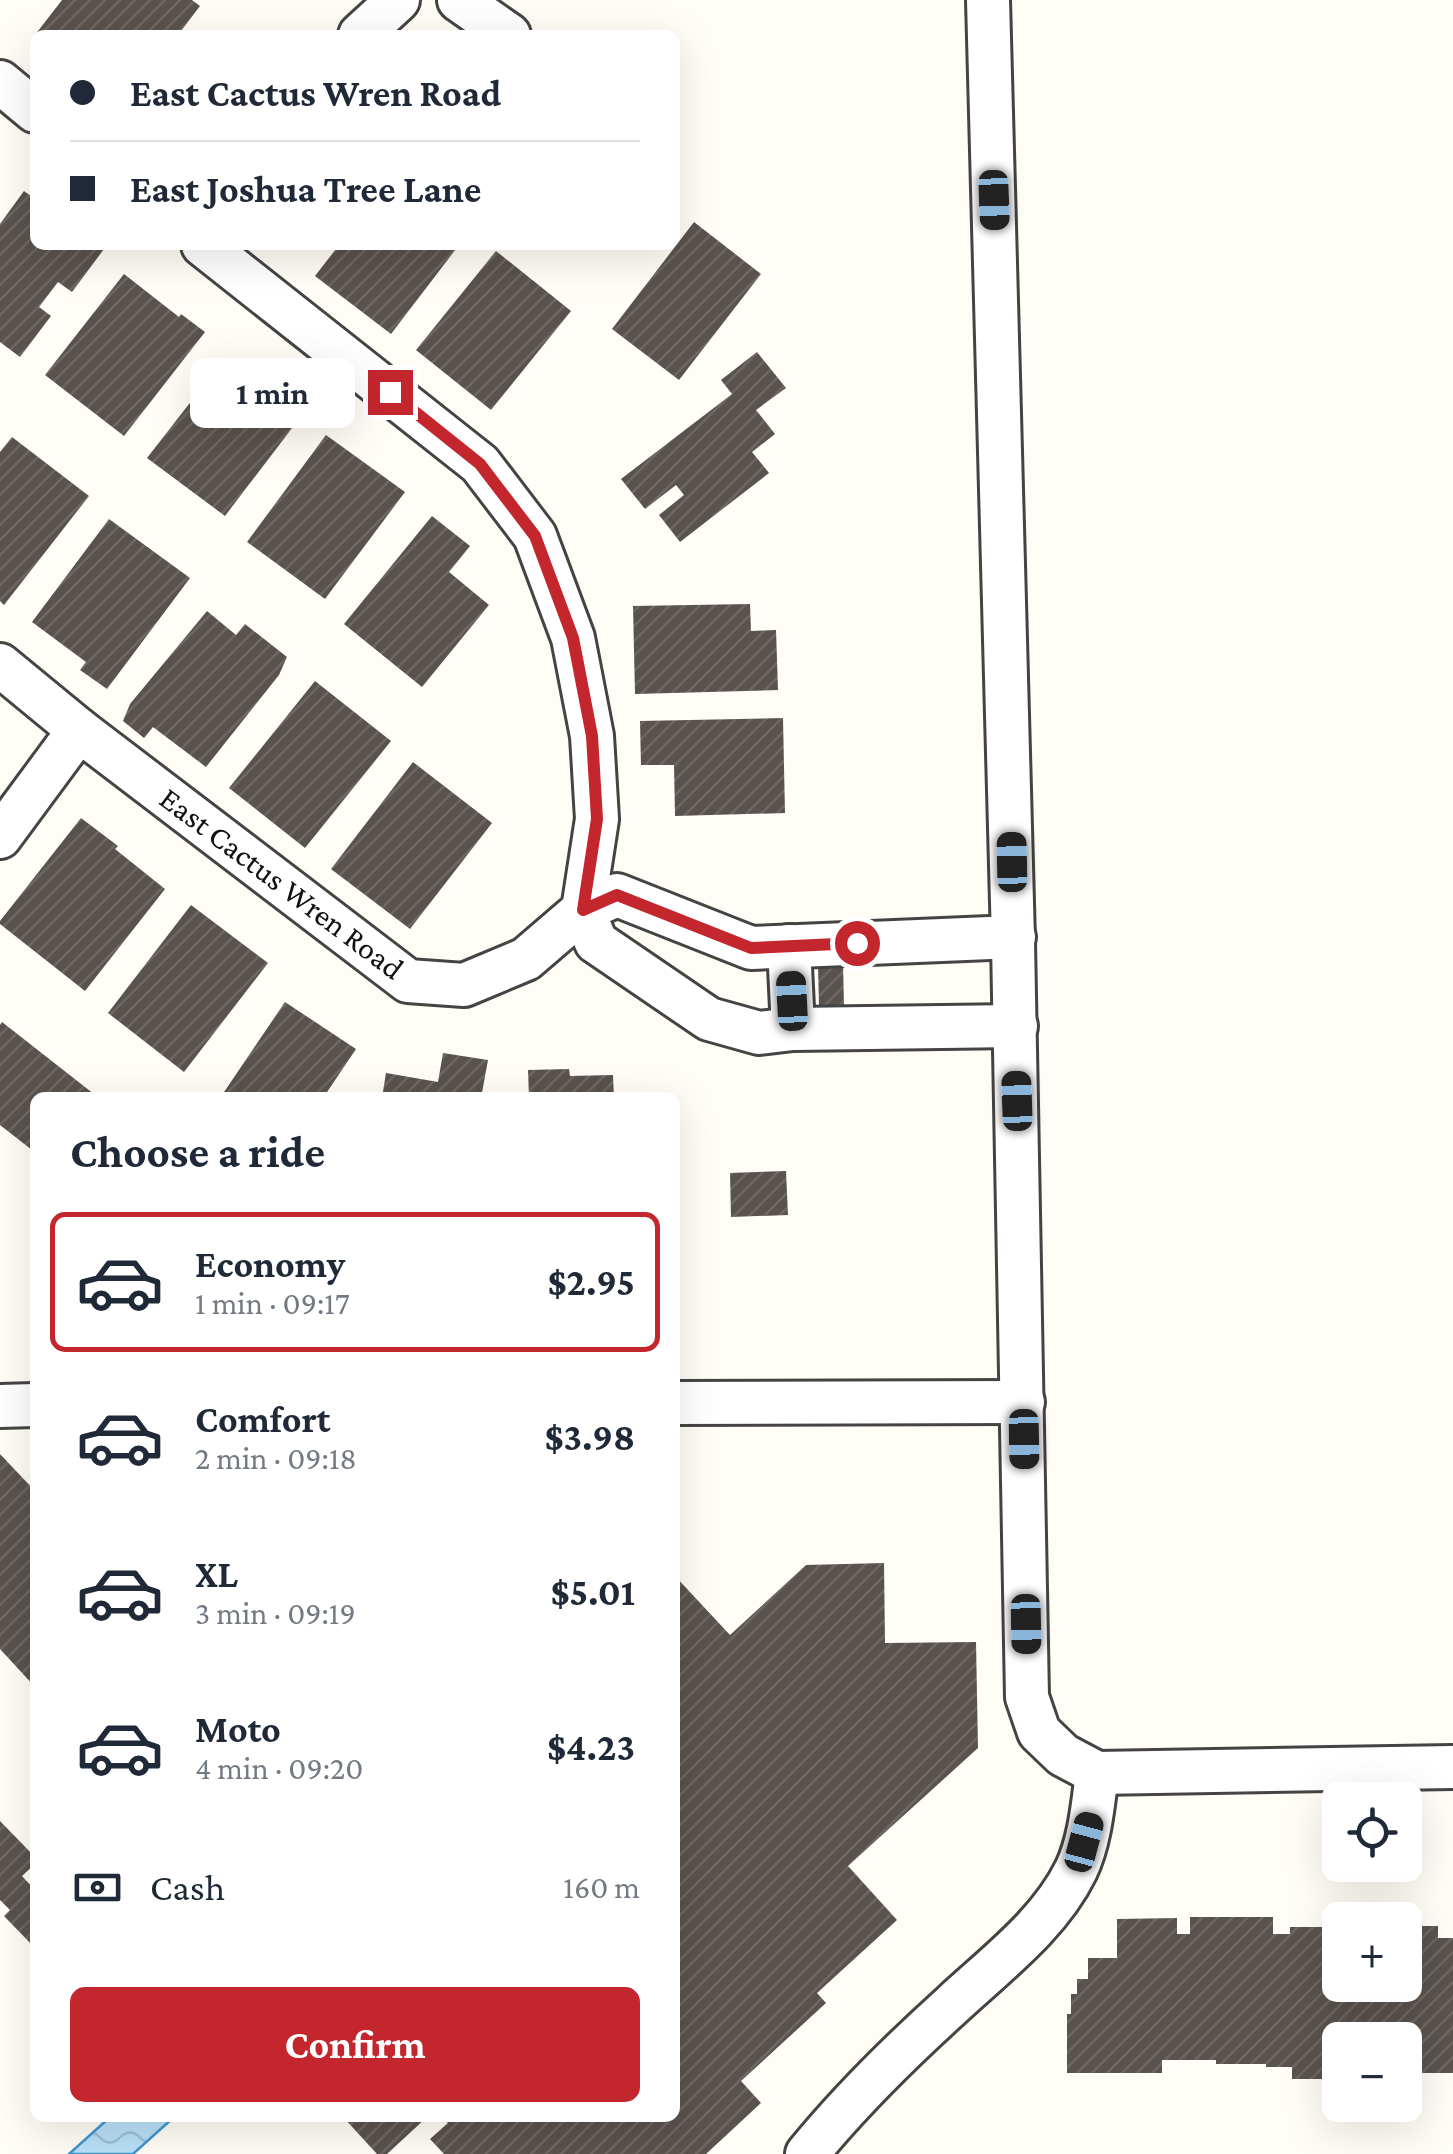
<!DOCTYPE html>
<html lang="en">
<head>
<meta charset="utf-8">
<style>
	body { margin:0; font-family:"Crimson Pro",serif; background:#f2f2f3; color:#1f2937; height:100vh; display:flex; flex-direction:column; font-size:38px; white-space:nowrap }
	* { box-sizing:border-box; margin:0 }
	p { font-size:32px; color:#747a83 }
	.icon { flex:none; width:55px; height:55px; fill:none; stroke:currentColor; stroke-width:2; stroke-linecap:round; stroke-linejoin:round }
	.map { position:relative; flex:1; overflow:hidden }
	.drawer { position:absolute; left:30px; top:1092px; width:650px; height:1030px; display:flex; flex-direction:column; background:#fff; border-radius:15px; box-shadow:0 10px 40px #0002 }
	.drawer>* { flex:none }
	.banner { position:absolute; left:30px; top:30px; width:650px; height:220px; border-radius:15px; box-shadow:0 10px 40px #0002; display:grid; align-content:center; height:220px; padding:0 40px; background:#fff }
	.fabs { position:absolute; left:1322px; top:1782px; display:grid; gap:20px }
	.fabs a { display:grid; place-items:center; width:100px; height:100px; border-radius:15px; background:#fff; box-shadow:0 10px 40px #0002; font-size:50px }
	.end { position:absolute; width:45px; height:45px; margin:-22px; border:12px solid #c4262e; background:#fff; box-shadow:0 0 0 5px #fff }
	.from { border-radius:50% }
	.bubble { position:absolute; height:70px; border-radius:15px; background:#fff; box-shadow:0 10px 40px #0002; font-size:32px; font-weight:700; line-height:70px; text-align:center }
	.car { position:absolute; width:30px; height:60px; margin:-30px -15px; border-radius:12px; box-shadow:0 0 8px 2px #0007; background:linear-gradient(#222 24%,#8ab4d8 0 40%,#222 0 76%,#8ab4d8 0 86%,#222 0) }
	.banner b { display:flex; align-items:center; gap:35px; height:95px; font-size:38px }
	.banner b+b { border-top:2px solid #e0e1e3 }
	.banner i { width:25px; height:25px; background:#1f2937 }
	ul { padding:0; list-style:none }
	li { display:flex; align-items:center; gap:30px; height:140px; margin:0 20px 15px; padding:0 20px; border:5px solid transparent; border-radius:15px }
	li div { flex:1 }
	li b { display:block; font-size:38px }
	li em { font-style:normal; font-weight:700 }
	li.on { border-color:#c4262e }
	li>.icon { width:90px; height:90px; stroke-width:1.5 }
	h2 { padding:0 40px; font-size:45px; line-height:120px }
	.pay { display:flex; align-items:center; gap:25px; height:110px; padding:0 40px; font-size:38px }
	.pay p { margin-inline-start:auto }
	.action { display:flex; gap:20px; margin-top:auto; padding:20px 40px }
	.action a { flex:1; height:115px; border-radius:15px; background:#c4262e; color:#fff; font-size:40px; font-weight:700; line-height:115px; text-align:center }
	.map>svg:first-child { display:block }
</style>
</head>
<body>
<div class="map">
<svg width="1453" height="2154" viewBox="0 0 1453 2154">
	<defs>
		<pattern id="water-waves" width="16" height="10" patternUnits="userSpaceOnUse" patternTransform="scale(2.5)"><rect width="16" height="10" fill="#b9e0f7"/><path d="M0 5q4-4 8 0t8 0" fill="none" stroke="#9ebfd3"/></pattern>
		<pattern id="building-hatch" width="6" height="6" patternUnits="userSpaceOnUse" patternTransform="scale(2.5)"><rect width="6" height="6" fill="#5a524d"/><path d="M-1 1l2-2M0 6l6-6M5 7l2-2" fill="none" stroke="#6d6662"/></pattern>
	</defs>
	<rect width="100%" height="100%" fill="#fffdf5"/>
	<polygon fill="url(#water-waves)" stroke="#3f96cf" stroke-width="2.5" points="109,2118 173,2118 133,2154 69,2154"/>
	<g fill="url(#building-hatch)">
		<polygon points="62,0 192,0 200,6 178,35 35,35"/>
		<polygon points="24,191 35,199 35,245 98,245 104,249 72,292 58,282 39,307 51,316 20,357 0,342 0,224"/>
		<polygon points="694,222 761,274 679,380 612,329"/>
		<polygon points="339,245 459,245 391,334 315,276"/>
		<polygon points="496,251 571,311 491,410 416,350"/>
		<polygon points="124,274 179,317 181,314 205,332 124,436 45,375"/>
		<polygon points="757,352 786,388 756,410 775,434 752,452 769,473 680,542 659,515 684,495 676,485 645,509 621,479 732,394 721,380"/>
		<polygon points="210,377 252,408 269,385 305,411 225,516 147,458"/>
		<polygon points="326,435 405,492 325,599 247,542"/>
		<polygon points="12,437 89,496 4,605 0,601 0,452"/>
		<polygon points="432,516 470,546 449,572 489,605 422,687 344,624"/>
		<polygon points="109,519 190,578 107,689 80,670 86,662 32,622"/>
		<polygon points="750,604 751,631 776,630 778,690 635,694 633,606"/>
		<polygon points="207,611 236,635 245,624 287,657 279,675 206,767 153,727 144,738 123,721 130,704"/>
		<polygon points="315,681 391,741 305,848 229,788"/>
		<polygon points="783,718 785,813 675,816 674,765 641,765 640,721"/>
		<polygon points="413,762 492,823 410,929 331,869"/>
		<polygon points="81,818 118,846 115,849 165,889 85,991 0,924 0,921"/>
		<polygon points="191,905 268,963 184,1072 108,1013"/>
		<polygon points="843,964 844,1007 819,1008 818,965"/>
		<polygon points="285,1002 356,1049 323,1098 220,1098"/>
		<polygon points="2,1022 99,1098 35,1098 35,1146 32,1150 0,1125 0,1025"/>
		<polygon points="443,1053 488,1060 481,1098 382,1098 386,1073 438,1082"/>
		<polygon points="569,1069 570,1076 613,1075 614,1098 529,1098 528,1070"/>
		<polygon points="786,1171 788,1215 731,1217 730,1173"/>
		<polygon points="0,1454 35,1491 35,1687 0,1649"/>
		<polygon points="884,1563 885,1643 976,1642 978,1748 848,1866 897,1920 817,1993 826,2003 741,2081 761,2103 706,2154 444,2154 430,2139 448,2123 442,2118 675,2118 675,1576 730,1635 806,1565"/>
		<polygon points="0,1821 35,1857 35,1864 22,1876 35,1890 35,1948 4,1916 10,1910 0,1900"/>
		<polygon points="1190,1917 1273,1917 1273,1934 1290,1934 1290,1927 1340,1927 1340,1985 1405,1985 1405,1926 1438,1926 1438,1938 1453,1938 1453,2073 1415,2073 1415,2084 1405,2084 1405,2040 1340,2040 1340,2084 1336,2084 1336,2079 1292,2079 1292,2067 1266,2067 1266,2064 1216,2064 1216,2060 1162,2060 1162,2073 1067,2073 1067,2014 1071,2014 1071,1994 1077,1994 1077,1979 1088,1979 1088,1958 1117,1958 1117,1919 1177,1918 1177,1934 1190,1934"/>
		<polygon points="344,2118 426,2118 387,2154 377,2154"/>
	</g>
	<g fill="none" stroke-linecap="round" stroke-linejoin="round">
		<defs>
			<g id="minor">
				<polyline points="459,0 509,35"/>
				<path d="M988,0C1005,566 1019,1131 1027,1697L1039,1732L1063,1755L1097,1773L1453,1767"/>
				<polyline points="360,35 398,0"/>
				<polyline points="0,82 35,111"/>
				<polyline points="0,665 79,730 408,981 464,985 526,959 583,910 597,819 592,736 573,638 535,536 480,464 203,245"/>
				<polyline points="0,837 79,730"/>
				<polyline points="1014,937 751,948 617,895 583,910 596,942 709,1019 759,1033 793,1029 1016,1026"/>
				<polyline points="789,946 793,1029"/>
				<polyline points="675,1403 1023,1402"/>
				<polyline points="0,1406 35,1405"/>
				<path d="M807,2154C851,2100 900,2052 952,2005C996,1964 1049,1925 1076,1870C1090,1841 1093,1804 1097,1773"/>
			</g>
		</defs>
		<use href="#minor" stroke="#444" stroke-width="48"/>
		<use href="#minor" stroke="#fff" stroke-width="42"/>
	</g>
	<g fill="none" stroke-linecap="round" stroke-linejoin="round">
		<polyline stroke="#c4262e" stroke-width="12" points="390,392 480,464 535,536 573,638 592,736 597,819 583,910 617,895 751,948 857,943"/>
	</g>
	<g text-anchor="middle" stroke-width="10" stroke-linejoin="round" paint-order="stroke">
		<g font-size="32" fill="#111" stroke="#fff">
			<text transform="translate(282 883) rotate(37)" y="11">East Cactus Wren Road</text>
		</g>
	</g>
</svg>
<div class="fabs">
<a><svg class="icon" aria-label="locate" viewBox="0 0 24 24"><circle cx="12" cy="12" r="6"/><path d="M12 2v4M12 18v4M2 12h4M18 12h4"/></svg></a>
<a>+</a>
<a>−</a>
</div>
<i class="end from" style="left:857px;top:943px"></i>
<i class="end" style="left:390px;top:392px"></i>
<div class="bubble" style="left:190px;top:358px;width:165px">1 min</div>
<i class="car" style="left:994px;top:200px;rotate:178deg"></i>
<i class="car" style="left:1012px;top:862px;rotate:359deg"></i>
<i class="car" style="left:792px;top:1001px;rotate:357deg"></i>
<i class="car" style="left:1017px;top:1101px;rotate:358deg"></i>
<i class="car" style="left:1024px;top:1439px;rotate:179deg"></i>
<i class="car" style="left:1026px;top:1624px;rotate:179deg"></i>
<i class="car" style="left:1084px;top:1842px;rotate:15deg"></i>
<div class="banner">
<b><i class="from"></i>East Cactus Wren Road</b>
<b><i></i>East Joshua Tree Lane</b>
</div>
<section class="drawer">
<h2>Choose a ride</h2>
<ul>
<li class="on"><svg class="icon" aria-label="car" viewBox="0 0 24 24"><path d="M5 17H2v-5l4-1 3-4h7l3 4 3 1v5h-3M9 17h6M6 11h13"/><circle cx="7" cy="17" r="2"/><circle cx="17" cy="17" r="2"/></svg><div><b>Economy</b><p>1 min · 09:17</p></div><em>$2.95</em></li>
<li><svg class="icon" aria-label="car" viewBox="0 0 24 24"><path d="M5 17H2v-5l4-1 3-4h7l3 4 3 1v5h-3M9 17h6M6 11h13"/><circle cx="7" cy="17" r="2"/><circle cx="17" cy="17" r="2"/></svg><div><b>Comfort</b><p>2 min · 09:18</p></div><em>$3.98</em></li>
<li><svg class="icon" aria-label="car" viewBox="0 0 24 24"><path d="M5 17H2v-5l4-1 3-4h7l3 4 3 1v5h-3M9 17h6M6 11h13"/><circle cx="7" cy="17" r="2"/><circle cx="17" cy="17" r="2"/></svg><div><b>XL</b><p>3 min · 09:19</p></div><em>$5.01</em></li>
<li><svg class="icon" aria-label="car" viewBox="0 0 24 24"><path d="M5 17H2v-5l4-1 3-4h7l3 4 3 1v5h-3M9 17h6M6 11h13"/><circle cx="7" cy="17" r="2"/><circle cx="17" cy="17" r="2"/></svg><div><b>Moto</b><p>4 min · 09:20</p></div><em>$4.23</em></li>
</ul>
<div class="pay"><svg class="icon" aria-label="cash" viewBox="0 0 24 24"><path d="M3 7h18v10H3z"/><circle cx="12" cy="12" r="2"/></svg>Cash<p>160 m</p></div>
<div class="action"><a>Confirm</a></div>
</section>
</div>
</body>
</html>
